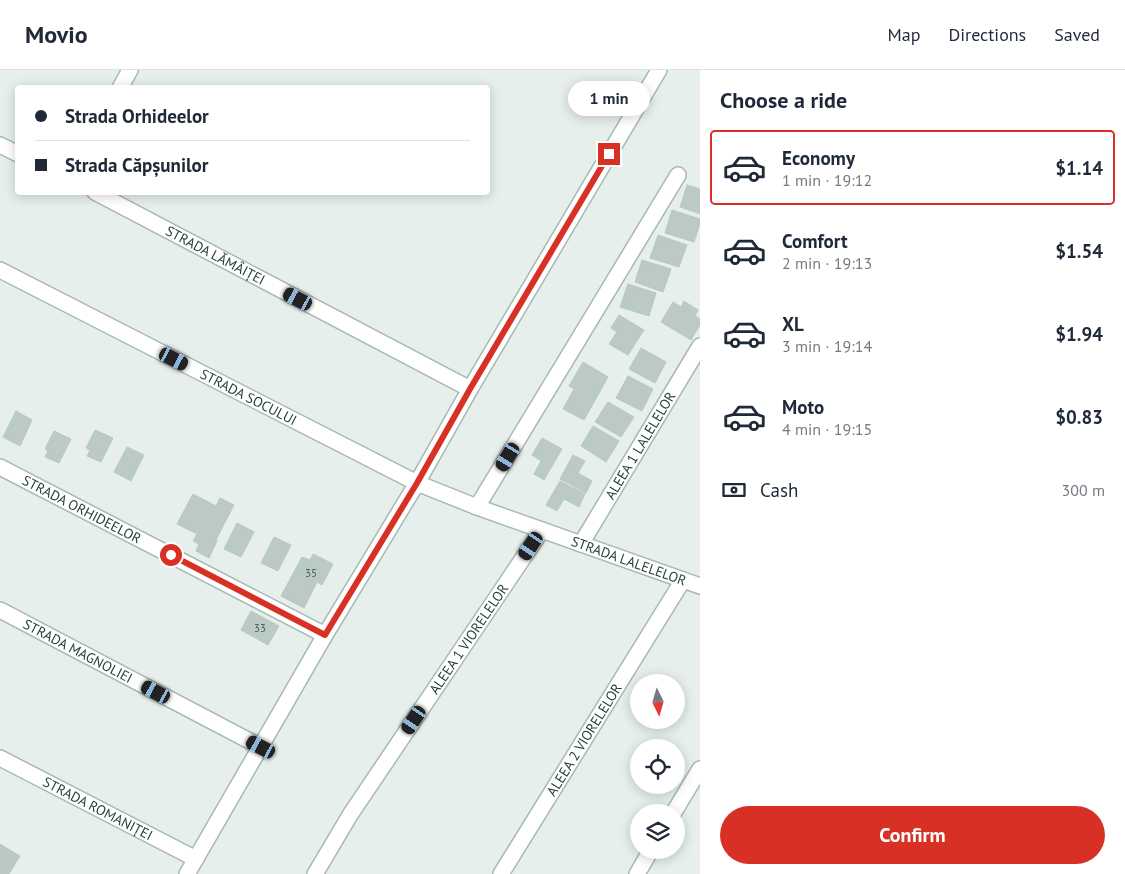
<!DOCTYPE html>
<html lang="en">
<head>
<meta charset="utf-8">
<style>
	body { margin:0; font-family:"PT Sans",sans-serif; background:#f6f6f7; color:#1f2937; height:100vh; display:flex; flex-direction:column; font-size:19px; white-space:nowrap }
	* { box-sizing:border-box; margin:0 }
	p { font-size:16px; color:#747a83 }
	.icon { flex:none; width:28px; height:28px; fill:none; stroke:currentColor; stroke-width:2; stroke-linecap:round; stroke-linejoin:round }
	.map { position:relative; flex:1; overflow:hidden }
	.side { display:flex; flex-direction:column; background:#fff; width:425px }
	.side>* { flex:none }
	.banner { position:absolute; left:15px; top:15px; width:475px; height:110px; border-radius:5px; box-shadow:0 2px 12px #0003; display:grid; align-content:center; height:110px; padding:0 20px; background:#fff }
	.needle { width:32px; rotate:175deg }
	.controls { position:absolute; left:630px; top:604px; display:grid; gap:10px }
	.controls a { display:grid; place-items:center; width:55px; height:55px; border-radius:50%; background:#fff; box-shadow:0 2px 12px #0003; font-size:25px }
	.end { position:absolute; width:22px; height:22px; margin:-11px; border:6px solid #d93025; background:#fff; box-shadow:0 0 0 2px #fff }
	.from { border-radius:50% }
	.bubble { position:absolute; height:35px; border-radius:18px; background:#fff; box-shadow:0 2px 12px #0003; font-size:16px; font-weight:600; line-height:35px; text-align:center }
	.car { position:absolute; width:15px; height:30px; margin:-15px -8px; border-radius:6px; box-shadow:0 0 4px 1px #0007; background:linear-gradient(#222 24%,#8ab4d8 0 40%,#222 0 76%,#8ab4d8 0 86%,#222 0) }
	.banner b { display:flex; align-items:center; gap:18px; height:48px; font-size:19px }
	.banner b+b { border-top:1px solid #e0e1e3 }
	.banner i { width:12px; height:12px; background:#1f2937 }
	ul { padding:0; list-style:none }
	li { display:flex; align-items:center; gap:15px; height:75px; margin:0 10px 8px; padding:0 10px; border:2px solid transparent; border-radius:5px }
	li div { flex:1 }
	li b { display:block; font-size:19px }
	li em { font-style:normal; font-weight:600 }
	li.current { border-color:#d93025 }
	li>.icon { width:45px; height:45px; stroke-width:1.5 }
	h2 { padding:0 20px; font-size:22px; line-height:60px }
	.pay { display:flex; align-items:center; gap:12px; height:55px; padding:0 20px; font-size:19px }
	.pay p { margin-inline-start:auto }
	.button { display:flex; gap:10px; margin-top:auto; padding:10px 20px }
	.button a { flex:1; height:58px; border-radius:30px; background:#d93025; color:#fff; font-size:20px; font-weight:600; line-height:58px; text-align:center }
	header { display:flex; align-items:center; gap:30px; box-sizing:border-box; height:70px; padding:0 25px; background:#fff; border-bottom:1px solid #e0e1e3 }
	header strong { font-size:24px }
	nav { display:flex; gap:28px; margin-inline-start:auto; font-size:18px }
	main { display:flex; flex:1; min-height:0 }
	.map>svg:first-child { display:block }
</style>
</head>
<body>
<header>
<strong>Movio</strong>
<nav><a>Map</a><a>Directions</a><a>Saved</a></nav>
</header>
<main>
<div class="map">
<svg width="700" height="804" viewBox="0 0 700 804">
	<rect width="100%" height="100%" fill="#e6efeb"/>
	<g fill="#bbcac4" stroke="#b8c9c2">
		<polygon points="687,115 700,119 700,144 680,137"/>
		<polygon points="672,140 700,149 700,153 694,172 665,163"/>
		<polygon points="658,165 687,175 679,197 650,188"/>
		<polygon points="642,190 671,199 663,222 635,212"/>
		<polygon points="628,214 656,223 649,246 620,237"/>
		<polygon points="684,231 698,240 695,246 700,249 700,255 691,270 661,252 673,232 681,237"/>
		<polygon points="619,245 644,260 628,285 609,274 617,262 611,258"/>
		<polygon points="641,278 666,292 655,313 629,299"/>
		<polygon points="583,292 608,307 584,350 563,339 574,319 569,316"/>
		<polygon points="628,306 653,319 642,341 616,328"/>
		<polygon points="608,332 634,347 621,367 595,352"/>
		<polygon points="16,341 32,350 20,376 3,367"/>
		<polygon points="593,356 619,371 606,392 581,376"/>
		<polygon points="95,360 113,368 101,392 87,386 90,380 86,378"/>
		<polygon points="54,361 71,369 59,393 45,387 48,381 45,379"/>
		<polygon points="542,368 562,379 544,410 534,404 541,391 532,385"/>
		<polygon points="127,377 144,385 131,411 114,402"/>
		<polygon points="573,385 585,391 578,403 592,411 586,423 560,409"/>
		<polygon points="560,411 585,424 579,437 564,429 557,441 546,435"/>
		<polygon points="193,424 216,436 220,428 234,435 216,470 217,471 209,488 196,481 199,474 193,471 197,464 177,454"/>
		<polygon points="237,453 254,462 241,487 224,479"/>
		<polygon points="274,467 291,475 278,501 261,493"/>
		<polygon points="313,484 333,494 322,515 317,512 304,538 281,526 302,487 310,490"/>
		<polygon points="251,541 279,556 268,575 241,560"/>
		<polygon points="0,774 20,786 9,804 0,804"/>
	</g>
	<g fill="none" stroke-linecap="round" stroke-linejoin="round">
		<defs>
			<g id="minor">
				<polyline points="120,18 130,0"/>
				<polyline points="0,75 18,84"/>
				<path id="s1" d="M95,122L470,319"/>
				<path id="s2" d="M0,200L417,413L477,437L700,516"/>
				<path id="s3" d="M0,397L325,565"/>
				<polyline points="477,437 678,105"/>
				<path id="s4" d="M581,474L700,276"/>
				<path id="s5" d="M0,540L261,677"/>
				<path id="s6" d="M0,688L196,789"/>
				<polyline points="674,742 700,699"/>
				<polyline points="187,804 325,565 417,413 470,319 659,0"/>
				<path id="s7" d="M315,804L350,745L542,460"/>
				<path id="s8" d="M501,804L683,510"/>
				<polyline points="637,804 651,780"/>
			</g>
		</defs>
		<use href="#minor" stroke="#a8b8b2" stroke-width="18"/>
		<use href="#minor" stroke="#fff" stroke-width="15"/>
	</g>
	<g fill="none" stroke-linecap="round" stroke-linejoin="round">
		<polyline stroke="#d93025" stroke-width="6" points="171,485 325,565 417,413 470,319 609,84"/>
	</g>
	<g text-anchor="middle" stroke-width="5" stroke-linejoin="round" paint-order="stroke">
		<g font-size="11" fill="#4a645c">
			<text x="311" y="507">35</text>
			<text x="260" y="562">33</text>
		</g>
		<g font-size="14" fill="#24423a" stroke="#f7fbf9">
			<text dy="5" stroke="none"><textPath href="#s1" startOffset="136">STRADA LĂMÂIȚEI</textPath></text>
			<text dy="5" stroke="none"><textPath href="#s2" startOffset="279">STRADA SOCULUI</textPath></text>
			<text dy="5" stroke="none"><textPath href="#s4" startOffset="115">ALEEA 1 LALELELOR</textPath></text>
			<text dy="5" stroke="none"><textPath href="#s3" startOffset="92">STRADA ORHIDEELOR</textPath></text>
			<text dy="5" stroke="none"><textPath href="#s2" startOffset="694">STRADA LALELELOR</textPath></text>
			<text dy="5" stroke="none"><textPath href="#s7" startOffset="281">ALEEA 1 VIORELELOR</textPath></text>
			<text dy="5" stroke="none"><textPath href="#s5" startOffset="88">STRADA MAGNOLIEI</textPath></text>
			<text dy="5" stroke="none"><textPath href="#s8" startOffset="158">ALEEA 2 VIORELELOR</textPath></text>
			<text dy="5" stroke="none"><textPath href="#s6" startOffset="110">STRADA ROMANIȚEI</textPath></text>
		</g>
	</g>
</svg>
<div class="controls">
<a><svg class="needle" viewBox="-14 -14 28 28"><path d="M0-13l5 13h-10z" fill="#e53935"/><path d="M0 13l5-13h-10z" fill="#747a83"/></svg></a>
<a><svg class="icon" aria-label="locate" viewBox="0 0 24 24"><circle cx="12" cy="12" r="6"/><path d="M12 2v4M12 18v4M2 12h4M18 12h4"/></svg></a>
<a><svg class="icon" aria-label="layers" viewBox="0 0 24 24"><path d="M12 4l9 5-9 5-9-5zM3 14l9 5 9-5"/></svg></a>
</div>
<i class="end from" style="left:171px;top:485px"></i>
<i class="end" style="left:609px;top:84px"></i>
<div class="bubble" style="left:568px;top:11px;width:82px">1 min</div>
<i class="car" style="left:298px;top:229px;rotate:298deg"></i>
<i class="car" style="left:174px;top:289px;rotate:117deg"></i>
<i class="car" style="left:508px;top:387px;rotate:211deg"></i>
<i class="car" style="left:531px;top:476px;rotate:214deg"></i>
<i class="car" style="left:156px;top:622px;rotate:298deg"></i>
<i class="car" style="left:414px;top:650px;rotate:214deg"></i>
<i class="car" style="left:261px;top:677px;rotate:298deg"></i>
<div class="banner">
<b><i class="from"></i>Strada Orhideelor</b>
<b><i></i>Strada Căpșunilor</b>
</div>
</div>
<section class="side">
<h2>Choose a ride</h2>
<ul>
<li class="current"><svg class="icon" aria-label="car" viewBox="0 0 24 24"><path d="M5 17H2v-5l4-1 3-4h7l3 4 3 1v5h-3M9 17h6M6 11h13"/><circle cx="7" cy="17" r="2"/><circle cx="17" cy="17" r="2"/></svg><div><b>Economy</b><p>1 min · 19:12</p></div><em>$1.14</em></li>
<li><svg class="icon" aria-label="car" viewBox="0 0 24 24"><path d="M5 17H2v-5l4-1 3-4h7l3 4 3 1v5h-3M9 17h6M6 11h13"/><circle cx="7" cy="17" r="2"/><circle cx="17" cy="17" r="2"/></svg><div><b>Comfort</b><p>2 min · 19:13</p></div><em>$1.54</em></li>
<li><svg class="icon" aria-label="car" viewBox="0 0 24 24"><path d="M5 17H2v-5l4-1 3-4h7l3 4 3 1v5h-3M9 17h6M6 11h13"/><circle cx="7" cy="17" r="2"/><circle cx="17" cy="17" r="2"/></svg><div><b>XL</b><p>3 min · 19:14</p></div><em>$1.94</em></li>
<li><svg class="icon" aria-label="car" viewBox="0 0 24 24"><path d="M5 17H2v-5l4-1 3-4h7l3 4 3 1v5h-3M9 17h6M6 11h13"/><circle cx="7" cy="17" r="2"/><circle cx="17" cy="17" r="2"/></svg><div><b>Moto</b><p>4 min · 19:15</p></div><em>$0.83</em></li>
</ul>
<div class="pay"><svg class="icon" aria-label="cash" viewBox="0 0 24 24"><path d="M3 7h18v10H3z"/><circle cx="12" cy="12" r="2"/></svg>Cash<p>300 m</p></div>
<div class="button"><a>Confirm</a></div>
</section>
</main>
</body>
</html>
